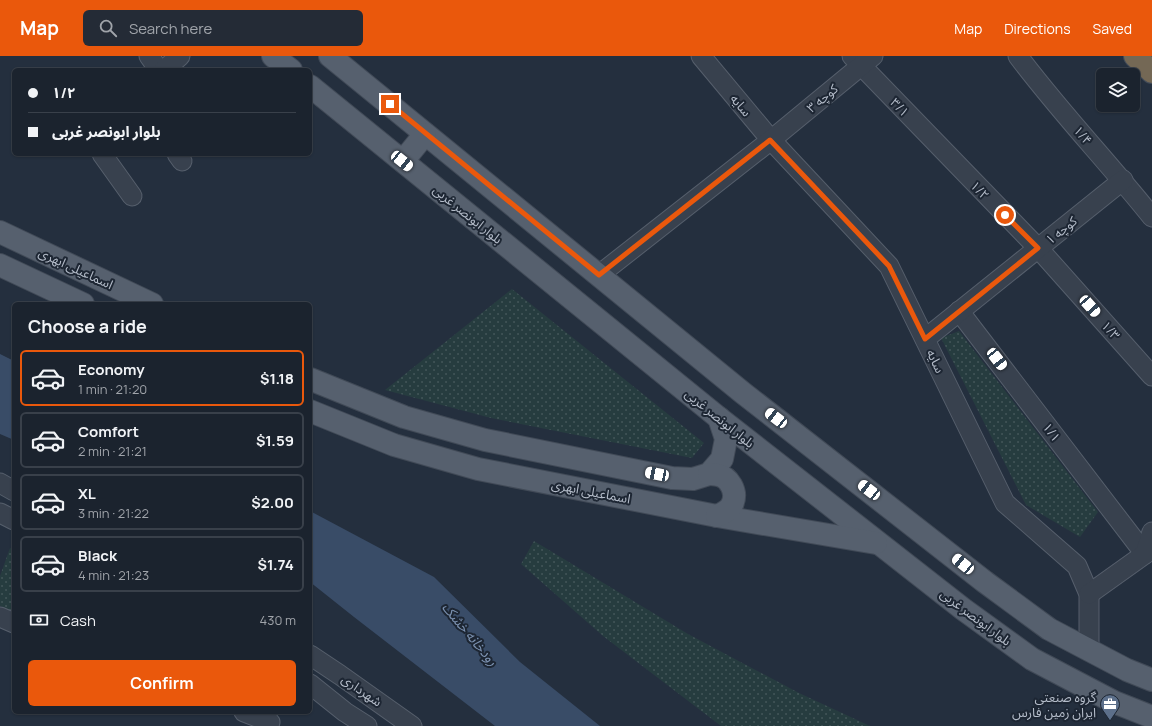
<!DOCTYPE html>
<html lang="en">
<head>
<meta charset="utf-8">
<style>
	body { margin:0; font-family:Manrope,"Noto Sans Arabic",sans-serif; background:#242b36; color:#f1f3f6; height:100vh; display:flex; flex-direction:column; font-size:15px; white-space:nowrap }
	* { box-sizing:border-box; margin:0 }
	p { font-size:13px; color:#a0a4aa }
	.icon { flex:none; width:22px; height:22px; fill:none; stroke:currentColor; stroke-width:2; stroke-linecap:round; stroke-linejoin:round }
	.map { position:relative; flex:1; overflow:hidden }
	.panel { position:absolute; left:12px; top:246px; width:300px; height:412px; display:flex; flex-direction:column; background:#1b232e; border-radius:6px; box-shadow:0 1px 3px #0004,0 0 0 1px #39404a }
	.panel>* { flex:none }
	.hud { position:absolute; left:12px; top:12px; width:300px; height:88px; border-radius:6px; box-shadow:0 1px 3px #0004,0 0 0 1px #39404a; display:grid; align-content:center; height:88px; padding:0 16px; background:#1b232e }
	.fabs { position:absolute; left:1096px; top:12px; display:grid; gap:8px }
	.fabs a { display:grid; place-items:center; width:44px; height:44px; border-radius:6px; background:#1b232e; box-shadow:0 1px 3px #0004,0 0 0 1px #39404a; font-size:20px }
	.end { position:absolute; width:18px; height:18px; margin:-9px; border:5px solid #ea580c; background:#fff; box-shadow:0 0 0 2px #fff }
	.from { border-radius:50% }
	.car { position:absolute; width:12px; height:24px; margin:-12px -6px; border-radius:5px; box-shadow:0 0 3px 1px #0007; background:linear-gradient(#fff 24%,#345 0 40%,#fff 0 76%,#345 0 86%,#fff 0) }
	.hud b { display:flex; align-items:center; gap:14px; height:38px; font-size:15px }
	.hud b+b { border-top:1px solid #39404a }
	.hud i { width:10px; height:10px; background:#f1f3f6 }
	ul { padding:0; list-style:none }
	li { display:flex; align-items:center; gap:12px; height:56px; margin:0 8px 6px; padding:0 8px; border:2px solid #39404a; border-radius:6px }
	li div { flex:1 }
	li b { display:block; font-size:15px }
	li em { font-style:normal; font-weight:700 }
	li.on { border-color:#ea580c }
	li>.icon { width:36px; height:36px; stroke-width:1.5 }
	h2 { padding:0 16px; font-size:18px; line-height:48px }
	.pay { display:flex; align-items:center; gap:10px; height:44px; padding:0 16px; font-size:15px }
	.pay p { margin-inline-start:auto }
	.button { display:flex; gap:8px; margin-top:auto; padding:8px 16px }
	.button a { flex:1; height:46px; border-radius:6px; background:#ea580c; color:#fff; font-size:16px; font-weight:700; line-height:46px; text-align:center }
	header { display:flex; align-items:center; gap:24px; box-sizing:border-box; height:56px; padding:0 20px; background:#ea580c; color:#fff }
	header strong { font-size:19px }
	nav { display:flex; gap:22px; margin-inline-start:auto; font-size:14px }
	.search { width:280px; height:36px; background:#242b36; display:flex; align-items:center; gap:10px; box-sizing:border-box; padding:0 14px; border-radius:6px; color:#a0a4aa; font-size:15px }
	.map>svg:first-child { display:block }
</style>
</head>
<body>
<header>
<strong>Map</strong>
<div class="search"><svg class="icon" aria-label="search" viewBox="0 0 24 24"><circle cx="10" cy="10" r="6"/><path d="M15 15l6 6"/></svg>Search here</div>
<nav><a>Map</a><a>Directions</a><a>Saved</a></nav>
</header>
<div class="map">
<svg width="1152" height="670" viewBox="0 0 1152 670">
	<defs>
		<pattern id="grass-dots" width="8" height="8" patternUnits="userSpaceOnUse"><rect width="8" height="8" fill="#263c3f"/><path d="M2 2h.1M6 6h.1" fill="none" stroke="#435659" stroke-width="1.8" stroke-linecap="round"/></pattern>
	</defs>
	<rect width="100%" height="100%" fill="#242f3e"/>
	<g fill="url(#grass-dots)">
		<polygon points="512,233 704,387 692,402 491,362 385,334"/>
		<polygon points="959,275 1098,456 1080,481 1026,449 941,282"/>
		<polygon points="534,485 688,578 799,637 870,670 721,670 603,580 521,508"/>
		<polygon points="10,492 14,493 14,556 0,550 0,520"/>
	</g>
	<g fill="#394c67">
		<polygon points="0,298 14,305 14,384 0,378"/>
		<polygon points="310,455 434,521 520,606 600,670 495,670 354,561 310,526"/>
	</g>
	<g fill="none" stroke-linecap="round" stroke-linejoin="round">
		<defs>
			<g id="minor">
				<polyline points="149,0 159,14"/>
				<polyline points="701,0 771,84 889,210 1005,447 1077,510 1089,538 1089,594"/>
				<polyline points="852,0 1038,192 1152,320"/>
				<path d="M1018,0C1060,56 1108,106 1152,161"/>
				<polyline points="164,14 180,0"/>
				<polyline points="102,98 132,140"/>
				<polyline points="177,98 182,105"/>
				<polyline points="599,219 771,84 873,0"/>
				<polyline points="959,255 1145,498"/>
				<polyline points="925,283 1123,124"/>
				<polyline points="0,427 14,435"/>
				<polyline points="0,457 14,464"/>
				<polyline points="1089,538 1145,498 1152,476"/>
				<polyline points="0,561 14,567"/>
				<polyline points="310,599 340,619 412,670"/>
				<polyline points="310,628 345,656 367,670"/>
				<polyline points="244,656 270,666 268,670"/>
			</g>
			<g id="major">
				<polyline points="273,0 291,14"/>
				<polyline points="330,0 743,337 985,526 1049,573 1127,614 1152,624"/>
				<polyline points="310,30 719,362 963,553 1032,603 1114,646 1152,661"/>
				<polyline points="403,105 425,78"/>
				<polyline points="0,176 152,248"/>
				<polyline points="0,209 83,248"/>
				<polyline points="310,323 404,361 485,384 672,422 693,423 709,418 722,403 726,383 719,362"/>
				<polyline points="310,355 394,389 478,413 717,460 876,487"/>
				<path d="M709,418C712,418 715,418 718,419C729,421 737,435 733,446C731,454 724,457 717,460"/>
			</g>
			<polyline id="highway" points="1135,0 1152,16"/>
		</defs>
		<use href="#minor" stroke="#565f6c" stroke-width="21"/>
		<use href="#major" stroke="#414a57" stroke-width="24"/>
		<use href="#highway" stroke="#434c59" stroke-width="24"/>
		<use href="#minor" stroke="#38414e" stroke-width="19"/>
		<use href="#major" stroke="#56606e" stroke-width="22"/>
		<use href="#highway" stroke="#746855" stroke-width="22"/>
	</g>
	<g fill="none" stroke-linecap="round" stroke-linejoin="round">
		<polyline stroke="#ea580c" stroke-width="5" points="390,48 599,219 770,84 889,210 925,283 1038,192 1005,159"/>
	</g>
	<defs>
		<symbol id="office-pin" viewBox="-11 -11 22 30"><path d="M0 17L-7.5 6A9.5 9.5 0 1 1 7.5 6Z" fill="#5c6f8a" stroke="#1d2633"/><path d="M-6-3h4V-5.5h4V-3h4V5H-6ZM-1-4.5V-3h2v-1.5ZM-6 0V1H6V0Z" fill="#fff"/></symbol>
	</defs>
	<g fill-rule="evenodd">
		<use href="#office-pin" x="1099" y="637" width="22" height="30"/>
	</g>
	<g text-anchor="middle" stroke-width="4" stroke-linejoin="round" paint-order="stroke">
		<g font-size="13" fill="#b4bcc9" stroke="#1d2633">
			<text transform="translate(822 42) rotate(-40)" y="5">کوچه ۳</text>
			<text transform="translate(741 49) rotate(50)" y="5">سایه</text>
			<text transform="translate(900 51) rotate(46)" y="5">۳/۱</text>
			<text transform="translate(1083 79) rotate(49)" y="5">۱/۴</text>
			<text transform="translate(980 134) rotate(46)" y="5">۱/۲</text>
			<text transform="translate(468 158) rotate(39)" y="5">بلوار ابونصر غربی</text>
			<text transform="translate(1061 174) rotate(-39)" y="5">کوچه ۱</text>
			<text transform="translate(76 212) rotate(25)" y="5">اسماعیلی ابهری</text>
			<text transform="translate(1111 274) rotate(48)" y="5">۱/۳</text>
			<text transform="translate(936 305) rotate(64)" y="5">سایه</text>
			<text transform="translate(720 362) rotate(39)" y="5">بلوار ابونصر غربی</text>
			<text transform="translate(1052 376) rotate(53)" y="5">۱/۱</text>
			<text transform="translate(591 435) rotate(11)" y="5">اسماعیلی ابهری</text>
			<text transform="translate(976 561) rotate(37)" y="5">بلوار ابونصر غربی</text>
			<text transform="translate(362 634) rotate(35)" y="5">شهرداری</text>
		</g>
		<g font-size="13" fill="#b4bcc9" stroke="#1d2633" text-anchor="end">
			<text x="1096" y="646">گروه صنعتی<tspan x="1096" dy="15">ایران زمین فارس</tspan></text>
		</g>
		<g font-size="14" font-style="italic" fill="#7c92b1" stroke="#1d2633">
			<text transform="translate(470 578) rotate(50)" y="5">رودخانه خشک</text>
		</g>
	</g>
</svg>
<div class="fabs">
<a><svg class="icon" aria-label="layers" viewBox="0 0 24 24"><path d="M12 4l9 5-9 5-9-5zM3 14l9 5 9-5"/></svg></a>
</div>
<i class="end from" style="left:1005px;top:159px"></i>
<i class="end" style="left:390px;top:48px"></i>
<i class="car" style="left:402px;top:105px;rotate:129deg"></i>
<i class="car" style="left:1090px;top:250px;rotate:138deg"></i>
<i class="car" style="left:997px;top:303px;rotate:142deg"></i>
<i class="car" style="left:776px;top:362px;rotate:308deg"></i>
<i class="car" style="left:657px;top:418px;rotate:281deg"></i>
<i class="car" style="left:869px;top:434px;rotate:308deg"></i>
<i class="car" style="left:963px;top:508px;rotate:309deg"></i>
<div class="hud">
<b><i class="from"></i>۱/۲</b>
<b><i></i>بلوار ابونصر غربی</b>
</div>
<section class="panel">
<h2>Choose a ride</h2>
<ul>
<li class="on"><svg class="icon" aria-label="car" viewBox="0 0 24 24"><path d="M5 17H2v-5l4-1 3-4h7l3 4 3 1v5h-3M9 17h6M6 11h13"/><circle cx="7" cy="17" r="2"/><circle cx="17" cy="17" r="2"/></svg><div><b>Economy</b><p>1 min · 21:20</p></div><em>$1.18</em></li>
<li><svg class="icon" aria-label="car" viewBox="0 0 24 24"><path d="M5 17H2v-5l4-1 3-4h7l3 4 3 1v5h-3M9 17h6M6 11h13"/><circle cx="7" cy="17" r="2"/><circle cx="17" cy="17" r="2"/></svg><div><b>Comfort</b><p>2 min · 21:21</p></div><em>$1.59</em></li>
<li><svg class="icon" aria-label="car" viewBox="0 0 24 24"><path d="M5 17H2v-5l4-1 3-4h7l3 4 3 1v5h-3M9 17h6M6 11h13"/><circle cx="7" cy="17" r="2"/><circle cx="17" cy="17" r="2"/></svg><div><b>XL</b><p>3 min · 21:22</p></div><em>$2.00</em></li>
<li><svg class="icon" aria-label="car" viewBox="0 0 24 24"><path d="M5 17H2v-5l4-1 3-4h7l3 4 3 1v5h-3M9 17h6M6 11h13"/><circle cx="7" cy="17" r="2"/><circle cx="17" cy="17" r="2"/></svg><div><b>Black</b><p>4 min · 21:23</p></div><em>$1.74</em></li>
</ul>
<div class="pay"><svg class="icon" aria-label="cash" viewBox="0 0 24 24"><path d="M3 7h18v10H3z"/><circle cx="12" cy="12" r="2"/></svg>Cash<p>430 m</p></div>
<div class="button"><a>Confirm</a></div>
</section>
</div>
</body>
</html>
